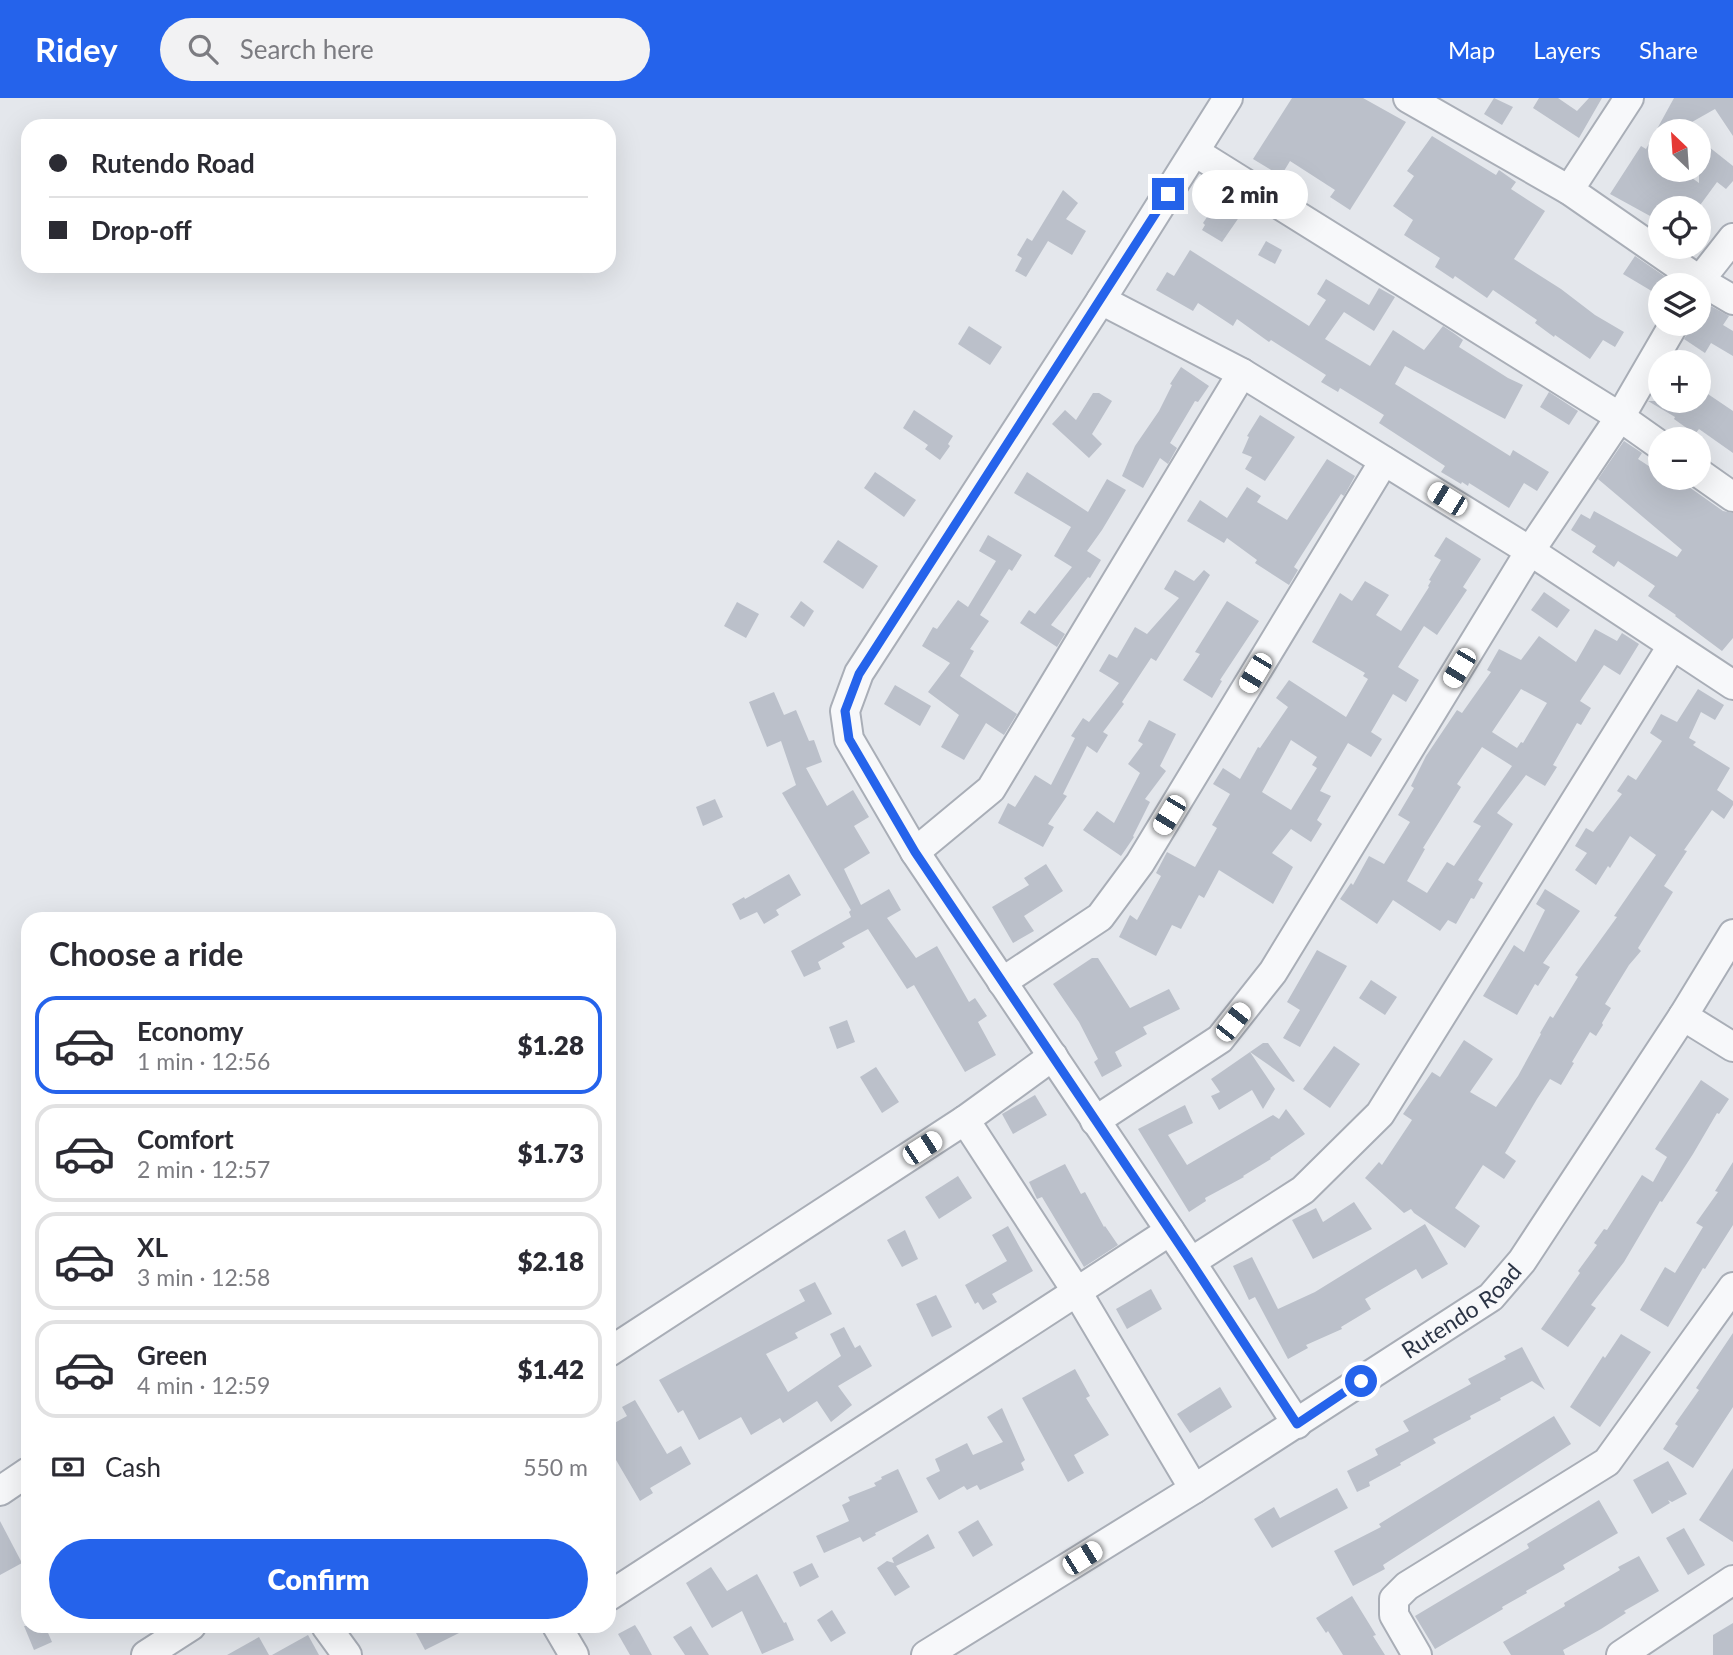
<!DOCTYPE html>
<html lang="en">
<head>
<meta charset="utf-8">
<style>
	body { margin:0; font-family:Lato,sans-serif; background:#f2f2f3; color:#2b2b33; height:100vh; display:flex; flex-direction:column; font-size:26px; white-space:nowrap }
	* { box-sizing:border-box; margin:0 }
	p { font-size:23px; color:#7c7c81 }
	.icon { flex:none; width:38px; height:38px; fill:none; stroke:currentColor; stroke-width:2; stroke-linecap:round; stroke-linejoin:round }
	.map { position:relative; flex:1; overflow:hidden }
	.details { position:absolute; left:21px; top:814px; width:595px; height:721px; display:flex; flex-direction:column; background:#fff; border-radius:21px; box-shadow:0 7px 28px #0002 }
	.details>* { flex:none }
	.banner { position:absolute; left:21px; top:21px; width:595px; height:154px; border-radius:21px; box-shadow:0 7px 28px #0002; display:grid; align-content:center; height:154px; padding:0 28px; background:#fff }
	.needle { width:46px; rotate:335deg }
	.fabs { position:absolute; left:1648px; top:21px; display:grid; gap:14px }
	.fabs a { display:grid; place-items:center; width:63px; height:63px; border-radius:50%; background:#fff; box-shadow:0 7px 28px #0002; font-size:35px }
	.end { position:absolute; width:32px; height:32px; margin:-16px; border:9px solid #2563eb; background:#fff; box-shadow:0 0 0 4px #fff }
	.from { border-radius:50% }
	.bubble { position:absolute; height:49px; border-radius:24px; background:#fff; box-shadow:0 7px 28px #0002; font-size:23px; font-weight:800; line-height:49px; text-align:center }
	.car { position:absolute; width:21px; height:42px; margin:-21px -10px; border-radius:9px; box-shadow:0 0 5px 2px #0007; background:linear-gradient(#fff 24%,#345 0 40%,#fff 0 76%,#345 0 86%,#fff 0) }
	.banner b { display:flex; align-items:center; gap:24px; height:66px; font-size:26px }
	.banner b+b { border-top:2px solid #e1e1e2 }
	.banner i { width:18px; height:18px; background:#2b2b33 }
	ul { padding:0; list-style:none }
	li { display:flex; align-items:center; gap:21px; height:98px; margin:0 14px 10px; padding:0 14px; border:4px solid #e1e1e2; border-radius:21px }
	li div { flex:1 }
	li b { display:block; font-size:26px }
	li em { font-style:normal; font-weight:800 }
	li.active { border-color:#2563eb }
	li>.icon { width:63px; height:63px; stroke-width:1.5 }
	h2 { padding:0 28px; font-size:32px; line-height:84px }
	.pay { display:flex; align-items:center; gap:18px; height:77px; padding:0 28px; font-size:26px }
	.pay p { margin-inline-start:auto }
	.button { display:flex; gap:14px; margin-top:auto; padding:14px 28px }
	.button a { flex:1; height:80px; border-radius:42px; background:#2563eb; color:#fff; font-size:28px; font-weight:800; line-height:80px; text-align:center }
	header { display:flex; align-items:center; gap:42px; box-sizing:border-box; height:98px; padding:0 35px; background:#2563eb; color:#fff }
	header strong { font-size:33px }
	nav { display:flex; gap:38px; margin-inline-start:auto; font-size:24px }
	.search { width:490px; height:63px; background:#f2f2f3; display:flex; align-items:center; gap:18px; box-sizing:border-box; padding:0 24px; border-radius:38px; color:#7c7c81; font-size:26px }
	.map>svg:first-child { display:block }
</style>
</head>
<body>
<header>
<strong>Ridey</strong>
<div class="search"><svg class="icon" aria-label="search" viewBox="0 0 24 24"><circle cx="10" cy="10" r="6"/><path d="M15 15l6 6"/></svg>Search here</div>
<nav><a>Map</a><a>Layers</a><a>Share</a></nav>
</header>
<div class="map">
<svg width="1733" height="1557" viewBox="0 0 1733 1557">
	<rect width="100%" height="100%" fill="#e4e7ec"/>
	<g fill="#bbc0ca" fill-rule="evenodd">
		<polygon points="1292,0 1363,0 1406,24 1350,112 1330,99 1335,92 1290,63 1281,78 1253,61"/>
		<polygon points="1494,0 1513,9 1502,27 1484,16"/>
		<polygon points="1539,0 1558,0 1577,13 1589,0 1602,0 1579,40 1533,10"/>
		<polygon points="1674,0 1733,0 1733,38 1715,11 1676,33 1661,33 1661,72 1681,72 1699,85 1699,41 1733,68 1733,83 1726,91 1717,84 1698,110 1661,110 1661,124 1610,96 1641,48 1646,51"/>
		<polygon points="1432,38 1496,77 1499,72 1516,84 1511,91 1545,113 1514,161 1561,191 1595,217 1624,234 1615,249 1603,242 1590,261 1555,237 1554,239 1535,225 1537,222 1493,192 1487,200 1455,178 1453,181 1435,169 1440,160 1404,137 1413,122 1393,108 1414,78 1407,73"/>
		<polygon points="1222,90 1252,109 1246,119 1242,115 1222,144 1202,132 1205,127 1203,125 1219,101 1216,99"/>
		<polygon points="1063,92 1078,105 1066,121 1086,133 1072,157 1048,143 1026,179 1015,173 1022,160 1017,157 1027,140 1032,143"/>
		<polygon points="1266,143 1282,152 1275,166 1258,157"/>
		<polygon points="1190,152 1309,228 1326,202 1317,196 1326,181 1369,207 1379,190 1395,199 1374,233 1344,214 1325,241 1370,268 1393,232 1424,252 1443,228 1455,236 1463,242 1459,249 1508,280 1523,287 1505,321 1405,268 1395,286 1510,358 1513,352 1549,374 1537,393 1524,385 1509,410 1469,385 1468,388 1462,384 1461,386 1441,374 1445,368 1379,325 1384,317 1340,290 1338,294 1321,284 1326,277 1271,242 1269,244 1237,221 1233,228 1198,205 1193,213 1156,192 1167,174 1174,178"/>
		<polygon points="1635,158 1670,182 1666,187 1661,187 1660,198 1623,176"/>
		<polygon points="1707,206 1729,218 1723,227 1733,233 1733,258 1711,245 1705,255 1684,241 1694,226 1699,226 1699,217"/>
		<polygon points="969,228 1002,249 990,267 958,246"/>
		<polygon points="1181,269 1209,288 1198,304 1195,303 1170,345 1177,350 1168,366 1160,360 1143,390 1122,378 1135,348 1159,313 1172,287 1170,286"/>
		<polygon points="1699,290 1733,313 1733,355 1699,331 1695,336 1674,321 1675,319 1648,303 1699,303"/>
		<polygon points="1549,294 1578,313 1569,327 1540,309"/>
		<polygon points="1093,295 1099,295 1112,303 1092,336 1102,346 1089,360 1052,326 1065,312 1076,322"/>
		<polygon points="914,312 953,338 948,346 950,348 940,362 925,351 928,347 903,330"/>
		<polygon points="1260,317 1295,339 1265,383 1245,371 1252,359 1242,355 1249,339 1247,338"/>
		<polygon points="1624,343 1642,355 1638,361 1661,376 1661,380 1666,380 1680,388 1684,382 1689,389 1723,413 1733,415 1733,540 1722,553 1675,518 1676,517 1648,498 1655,488 1618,463 1614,469 1592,454 1596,448 1571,432 1581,416 1590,421 1594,413 1677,459 1682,452 1598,381"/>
		<polygon points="1327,361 1355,378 1344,398 1341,396 1324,422 1294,469 1298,472 1289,487 1255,465 1257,462 1227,440 1224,445 1187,423 1200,402 1227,420 1247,389 1261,398 1257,404 1287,422"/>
		<polygon points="875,374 916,402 904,419 864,390"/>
		<polygon points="1027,374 1088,414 1107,381 1126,392 1102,432 1087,453 1101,462 1090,480 1088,479 1051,527 1065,536 1057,549 1020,525 1029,512 1035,516 1072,469 1054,458 1071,429 1014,395"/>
		<polygon points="988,437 1022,457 1012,473 1009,471 980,517 989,523 970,551 974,553 960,578 1017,616 1004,637 986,625 964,662 941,649 959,617 928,594 950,565 922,548 933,529 937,531 958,502 968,509 996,463 979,453"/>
		<path d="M1446,439L1481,461L1463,489L1467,492L1437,537L1424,528L1398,569L1419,582L1406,604L1393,596L1371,634L1382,641L1371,659L1348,645L1320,693L1331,698L1317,722L1322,726L1311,744L1291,731L1272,755L1293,769L1273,806L1219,772L1204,800L1199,797L1181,831L1172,827L1156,858L1119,839L1130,817L1137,822L1161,778L1156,775L1167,754L1195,769L1217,730L1212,727L1230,696L1213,686L1223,670L1240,681L1258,649L1260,650L1288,609L1276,600L1289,582L1346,619L1368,581L1363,578L1365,575L1312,544L1340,495L1352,503L1365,483L1389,497L1376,517L1401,533L1429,489L1428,488L1431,483L1429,482L1441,462L1434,458ZM1291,642L1317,659L1312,667L1317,670L1291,712L1262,694Z"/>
		<polygon points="838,442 878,468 863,491 823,464"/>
		<polygon points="1175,472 1194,483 1204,472 1210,477 1156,563 1151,560 1122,604 1124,606 1103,634 1108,637 1097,655 1087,648 1063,696 1067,698 1048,726 1054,729 1043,749 998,725 1008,705 1015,709 1035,677 1051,687 1075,640 1071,638 1083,620 1089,624 1119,585 1099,573 1109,556 1117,560 1135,529 1147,536 1179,500 1164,491"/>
		<polygon points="1544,494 1570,512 1557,530 1531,512"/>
		<polygon points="801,503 814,513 804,529 790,519"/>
		<polygon points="1227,503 1259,523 1220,582 1222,583 1212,600 1183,582 1200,556 1195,554"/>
		<polygon points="737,504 759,516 746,540 724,528"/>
		<path d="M1595,531L1617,543L1622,535L1639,546L1620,577L1604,567L1580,603L1591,610L1581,627L1577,625L1553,667L1557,669L1545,688L1526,677L1497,715L1513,726L1478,782L1483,785L1474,801L1471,800L1456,826L1448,822L1440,833L1393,802L1377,826L1340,801L1351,785L1353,787L1369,758L1384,766L1410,724L1398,717L1414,690L1411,688L1426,658L1457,612L1462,615L1491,574L1487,572L1499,551L1521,562L1539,538L1576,564ZM1521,591L1547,605L1523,645L1521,644L1517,650L1492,634ZM1482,649L1512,668L1473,724L1481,728L1454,768L1447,764L1427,795L1407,783L1425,751L1423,750L1461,689L1457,686Z"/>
		<polygon points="895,587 931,608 920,628 884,606"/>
		<polygon points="1698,591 1724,607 1715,622 1701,614 1689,640 1696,644 1693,647 1730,670 1717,692 1733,703 1733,707 1724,721 1712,712 1684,752 1687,753 1664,788 1673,794 1638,850 1641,853 1629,867 1605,906 1611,910 1602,925 1603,927 1596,938 1590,934 1572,964 1574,965 1561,987 1550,981 1537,1001 1505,1055 1516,1063 1504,1081 1483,1067 1455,1110 1480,1128 1465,1150 1414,1115 1411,1111 1404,1115 1365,1080 1379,1064 1382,1067 1412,1022 1403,1016 1432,974 1440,979 1464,942 1493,961 1470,994 1496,1009 1518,978 1541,936 1540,935 1550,918 1553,920 1578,879 1575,877 1617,819 1614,818 1656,757 1630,738 1610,770 1608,768 1596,787 1575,772 1587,755 1575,748 1586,730 1593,734 1622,696 1617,693 1628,677 1636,682 1662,643 1650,635 1661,616 1677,624"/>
		<polygon points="774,594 784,617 796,612 809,643 814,642 822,664 806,670 827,708 853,692 869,719 854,728 870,755 844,771 861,807 889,791 901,812 887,820 916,860 937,848 969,904 975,900 987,918 978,924 996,957 965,974 914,887 907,891 868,831 842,845 845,849 818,864 821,871 804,879 791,853 851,819 849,814 851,812 782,695 796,687 781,643 767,649 749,604"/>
		<polygon points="1149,622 1176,636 1160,668 1166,673 1145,701 1150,704 1133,738 1134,739 1121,758 1083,732 1097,713 1114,725 1140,675 1128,666 1143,646 1138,643"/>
		<polygon points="715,701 723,719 703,728 696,709"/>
		<polygon points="1046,766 1063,793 1024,818 1034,833 1013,845 992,809 1029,787 1024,780"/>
		<polygon points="789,776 801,797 776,812 779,817 764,826 757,814 740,822 732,806 744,799 745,801"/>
		<polygon points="1545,791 1580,813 1543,865 1550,869 1538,888 1535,886 1517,917 1483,898 1514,847 1524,854 1545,812 1536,806"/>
		<polygon points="1317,852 1347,868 1300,949 1283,940 1300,912 1287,904"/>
		<polygon points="1092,860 1098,860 1130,910 1169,891 1180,911 1143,929 1147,936 1115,954 1122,968 1102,979 1094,964 1098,961 1079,924 1053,886"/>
		<polygon points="1371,882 1397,899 1385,917 1359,900"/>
		<polygon points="847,922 855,944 837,951 829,929"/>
		<polygon points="1263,945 1268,945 1295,983 1293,984 1250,954 1275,991 1263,1011 1252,992 1219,1012 1211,998 1220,994 1211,981"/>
		<polygon points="1334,948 1360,966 1330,1010 1303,991"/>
		<polygon points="876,969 899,1004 882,1015 860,979"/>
		<polygon points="1701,982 1729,1001 1719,1016 1717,1015 1693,1056 1662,1104 1660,1103 1624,1164 1591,1207 1596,1210 1568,1249 1541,1231 1580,1175 1578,1173 1597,1147 1594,1145 1604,1131 1607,1132 1642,1077 1653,1084 1667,1059 1655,1051"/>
		<polygon points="1035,997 1047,1017 1013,1036 1002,1016"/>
		<polygon points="1185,1007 1193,1025 1168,1037 1187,1067 1273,1017 1279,1021 1286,1011 1305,1036 1270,1060 1271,1061 1243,1078 1244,1079 1205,1100 1206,1103 1189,1114 1138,1031"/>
		<polygon points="1733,1064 1733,1127 1705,1171 1703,1170 1668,1229 1640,1212 1665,1169 1675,1175 1703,1129 1696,1125 1718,1094 1715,1093"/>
		<polygon points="1065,1066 1081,1096 1085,1094 1104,1129 1105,1128 1118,1147 1084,1169 1042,1099 1037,1101 1029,1084"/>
		<polygon points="958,1078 972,1100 939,1121 925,1099"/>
		<polygon points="1354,1104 1372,1131 1313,1161 1292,1122 1316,1110 1323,1124"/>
		<polygon points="1425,1126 1448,1166 1422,1181 1416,1171 1365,1201 1371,1211 1341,1229 1342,1231 1306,1247 1308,1250 1288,1261 1255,1199 1249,1202 1233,1168 1252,1159 1278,1211 1315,1194"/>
		<polygon points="1008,1128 1033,1173 992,1196 997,1204 983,1212 978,1204 975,1206 965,1187 1007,1163 992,1137"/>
		<polygon points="905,1132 918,1161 902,1169 887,1142"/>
		<polygon points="815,1184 832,1216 795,1235 798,1240 766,1256 788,1294 841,1258 830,1236 844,1229 855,1250 860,1247 872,1268 838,1288 852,1307 831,1324 817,1303 783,1325 780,1320 751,1337 741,1319 699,1342 683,1312 678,1315 659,1282 805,1203 799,1192"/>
		<polygon points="1151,1191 1162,1211 1127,1231 1116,1211"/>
		<polygon points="936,1197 952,1229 932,1239 916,1206"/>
		<polygon points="1733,1235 1733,1309 1693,1370 1663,1351 1678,1328 1675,1326 1699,1292 1696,1290"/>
		<polygon points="1621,1236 1651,1254 1600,1329 1570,1309 1603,1258 1605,1260"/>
		<polygon points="1522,1249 1545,1292 1532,1283 1500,1300 1501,1302 1470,1318 1471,1321 1433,1341 1436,1345 1400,1365 1401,1367 1369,1384 1370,1388 1357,1394 1347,1373 1378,1357 1375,1351 1409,1333 1403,1323 1471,1286 1468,1281 1506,1261 1504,1258"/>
		<polygon points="1075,1271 1090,1298 1086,1300 1109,1337 1074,1357 1084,1375 1068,1384 1022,1300"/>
		<polygon points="1220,1289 1232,1309 1190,1335 1177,1316"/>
		<polygon points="635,1302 667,1356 681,1348 691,1366 650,1390 653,1395 640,1403 609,1350 609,1328 627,1318 622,1309"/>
		<polygon points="1002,1310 1025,1362 1021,1365 1024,1372 980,1392 977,1387 967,1392 964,1388 939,1402 926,1380 940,1373 935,1361 967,1345 973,1357 1003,1344 987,1319"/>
		<polygon points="1554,1318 1571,1346 1383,1467 1385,1471 1353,1488 1334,1453 1381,1429 1379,1426"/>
		<polygon points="1668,1363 1687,1396 1672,1404 1668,1402 1670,1405 1652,1416 1633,1382"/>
		<polygon points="1733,1370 1733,1444 1699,1422"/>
		<polygon points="898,1371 918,1414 875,1435 876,1437 863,1444 860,1439 824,1455 816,1438 849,1423 842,1407 850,1403 848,1399 876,1388 874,1385 882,1381 881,1379"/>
		<polygon points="1337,1390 1348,1410 1272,1450 1254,1421 1274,1409 1280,1420"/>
		<polygon points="1599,1402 1618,1435 1563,1467 1565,1471 1526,1493 1527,1495 1502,1509 1503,1511 1435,1551 1415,1518 1529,1450 1527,1446"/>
		<polygon points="978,1422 993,1447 973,1459 958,1434"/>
		<polygon points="0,1423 22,1465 0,1477"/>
		<polygon points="1684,1430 1705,1467 1688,1477 1666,1440"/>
		<polygon points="928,1436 935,1450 896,1468 910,1489 895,1498 877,1470 887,1463 894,1465 892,1460"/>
		<polygon points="1639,1458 1659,1493 1624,1513 1626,1515 1601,1531 1563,1552 1565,1557 1511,1557 1503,1544 1565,1508 1564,1505 1620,1472 1618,1469"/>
		<polygon points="812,1465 819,1479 800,1489 793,1474"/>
		<polygon points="711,1469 727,1493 757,1476 784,1525 786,1524 794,1542 762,1556 742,1513 712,1530 686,1485"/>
		<polygon points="1352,1498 1376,1537 1373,1538 1385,1557 1343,1557 1328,1533 1326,1535 1316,1520"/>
		<polygon points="832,1512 846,1535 831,1544 817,1522"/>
		<polygon points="1733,1525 1733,1557 1713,1557 1713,1537"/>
		<polygon points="635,1527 640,1535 652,1557 630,1557 618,1536"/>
		<polygon points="24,1528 45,1528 52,1544 34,1552"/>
		<polygon points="431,1528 473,1528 425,1552 416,1535"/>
		<polygon points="691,1528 709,1557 685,1557 673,1539"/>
		<polygon points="308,1537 319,1557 272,1557"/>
		<polygon points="259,1539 269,1557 227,1557"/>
	</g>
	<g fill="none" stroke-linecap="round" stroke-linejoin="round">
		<defs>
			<g id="minor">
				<polyline points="1228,0 1101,202 859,575 845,613 849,641 915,754 1191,1164 1297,1326"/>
				<polyline points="1408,0 1569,92 1699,182 1733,202"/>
				<polyline points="1195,54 1620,319 1661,348"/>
				<polyline points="1569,92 1629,0"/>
				<polyline points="1696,187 1733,140"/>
				<polyline points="1101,202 1242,275 1530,453 1733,587"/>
				<polyline points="1699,375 1733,399"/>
				<polyline points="915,754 991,691 1242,275"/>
				<polyline points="1002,884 1100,819 1140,765 1384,363"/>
				<polyline points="1683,918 1733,949"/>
				<polyline points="965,1022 1077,1194 1194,1391"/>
				<polyline points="1095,1023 1220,941 1273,874 1530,453 1620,319 1674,226"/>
				<polyline points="1191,1164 1303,1092 1380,1016 1672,548"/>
				<polyline points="609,1254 965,1022 1053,958"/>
				<polyline points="0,1393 28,1374"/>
				<polyline points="609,1498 1170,1133"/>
				<polyline points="326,1528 347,1557"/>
				<polyline points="557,1528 574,1557"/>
				<polyline points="146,1557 191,1528"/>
				<path id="s1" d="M926,1557L1194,1391L1491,1199L1522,1163L1683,918L1733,836"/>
				<polyline points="1417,1557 1394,1517 1394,1501 1407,1488 1607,1364 1733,1189"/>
				<polyline points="1621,1557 1733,1482"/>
			</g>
		</defs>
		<use href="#minor" stroke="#a9aeb7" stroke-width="32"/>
		<use href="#minor" stroke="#f7f8fa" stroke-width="28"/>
	</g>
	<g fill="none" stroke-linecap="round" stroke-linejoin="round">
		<polyline stroke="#2563eb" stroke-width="9" points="1168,96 859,576 845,613 849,641 915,754 1191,1164 1297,1326 1361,1283"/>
	</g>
	<g text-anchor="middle" stroke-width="5" stroke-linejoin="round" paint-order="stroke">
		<g font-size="23" fill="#2b3445" stroke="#f4f6f9">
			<text dy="8" stroke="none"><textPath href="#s1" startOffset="637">Rutendo Road</textPath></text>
		</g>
	</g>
</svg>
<div class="fabs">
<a><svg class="needle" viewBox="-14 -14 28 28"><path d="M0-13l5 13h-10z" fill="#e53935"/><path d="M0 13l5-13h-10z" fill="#7c7c81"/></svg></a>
<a><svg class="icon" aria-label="locate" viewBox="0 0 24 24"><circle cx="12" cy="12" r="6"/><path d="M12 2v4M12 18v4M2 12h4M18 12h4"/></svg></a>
<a><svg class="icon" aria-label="layers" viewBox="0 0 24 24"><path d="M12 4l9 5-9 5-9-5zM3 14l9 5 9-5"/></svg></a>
<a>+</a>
<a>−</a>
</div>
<i class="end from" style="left:1361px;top:1283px"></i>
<i class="end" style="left:1168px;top:96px"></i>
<div class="bubble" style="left:1192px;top:72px;width:116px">2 min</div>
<i class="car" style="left:1447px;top:401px;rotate:302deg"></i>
<i class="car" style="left:1459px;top:570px;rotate:211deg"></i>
<i class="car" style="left:1255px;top:575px;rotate:211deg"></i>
<i class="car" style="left:1169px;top:717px;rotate:211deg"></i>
<i class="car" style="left:1233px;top:924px;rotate:38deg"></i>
<i class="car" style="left:922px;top:1050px;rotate:57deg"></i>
<i class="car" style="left:1082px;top:1460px;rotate:58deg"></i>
<div class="banner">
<b><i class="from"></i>Rutendo Road</b>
<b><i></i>Drop-off</b>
</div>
<section class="details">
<h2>Choose a ride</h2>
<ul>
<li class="active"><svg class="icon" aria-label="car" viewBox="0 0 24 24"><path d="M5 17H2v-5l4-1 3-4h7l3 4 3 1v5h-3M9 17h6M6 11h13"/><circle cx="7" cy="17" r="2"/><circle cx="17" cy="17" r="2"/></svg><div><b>Economy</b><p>1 min · 12:56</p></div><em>$1.28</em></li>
<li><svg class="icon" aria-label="car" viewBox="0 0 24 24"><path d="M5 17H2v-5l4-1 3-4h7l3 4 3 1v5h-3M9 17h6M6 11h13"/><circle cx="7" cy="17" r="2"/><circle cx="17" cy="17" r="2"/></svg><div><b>Comfort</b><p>2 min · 12:57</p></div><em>$1.73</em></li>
<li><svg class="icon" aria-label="car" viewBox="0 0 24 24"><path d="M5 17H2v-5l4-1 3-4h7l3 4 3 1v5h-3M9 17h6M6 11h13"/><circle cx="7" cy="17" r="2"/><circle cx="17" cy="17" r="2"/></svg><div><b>XL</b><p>3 min · 12:58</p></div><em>$2.18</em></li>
<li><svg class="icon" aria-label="car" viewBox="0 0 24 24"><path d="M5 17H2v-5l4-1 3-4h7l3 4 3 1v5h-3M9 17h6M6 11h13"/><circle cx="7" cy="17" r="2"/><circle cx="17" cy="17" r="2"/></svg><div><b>Green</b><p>4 min · 12:59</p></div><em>$1.42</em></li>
</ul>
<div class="pay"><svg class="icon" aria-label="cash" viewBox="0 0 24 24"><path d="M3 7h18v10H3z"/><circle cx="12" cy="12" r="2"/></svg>Cash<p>550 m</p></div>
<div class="button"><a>Confirm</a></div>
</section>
</div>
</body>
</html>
